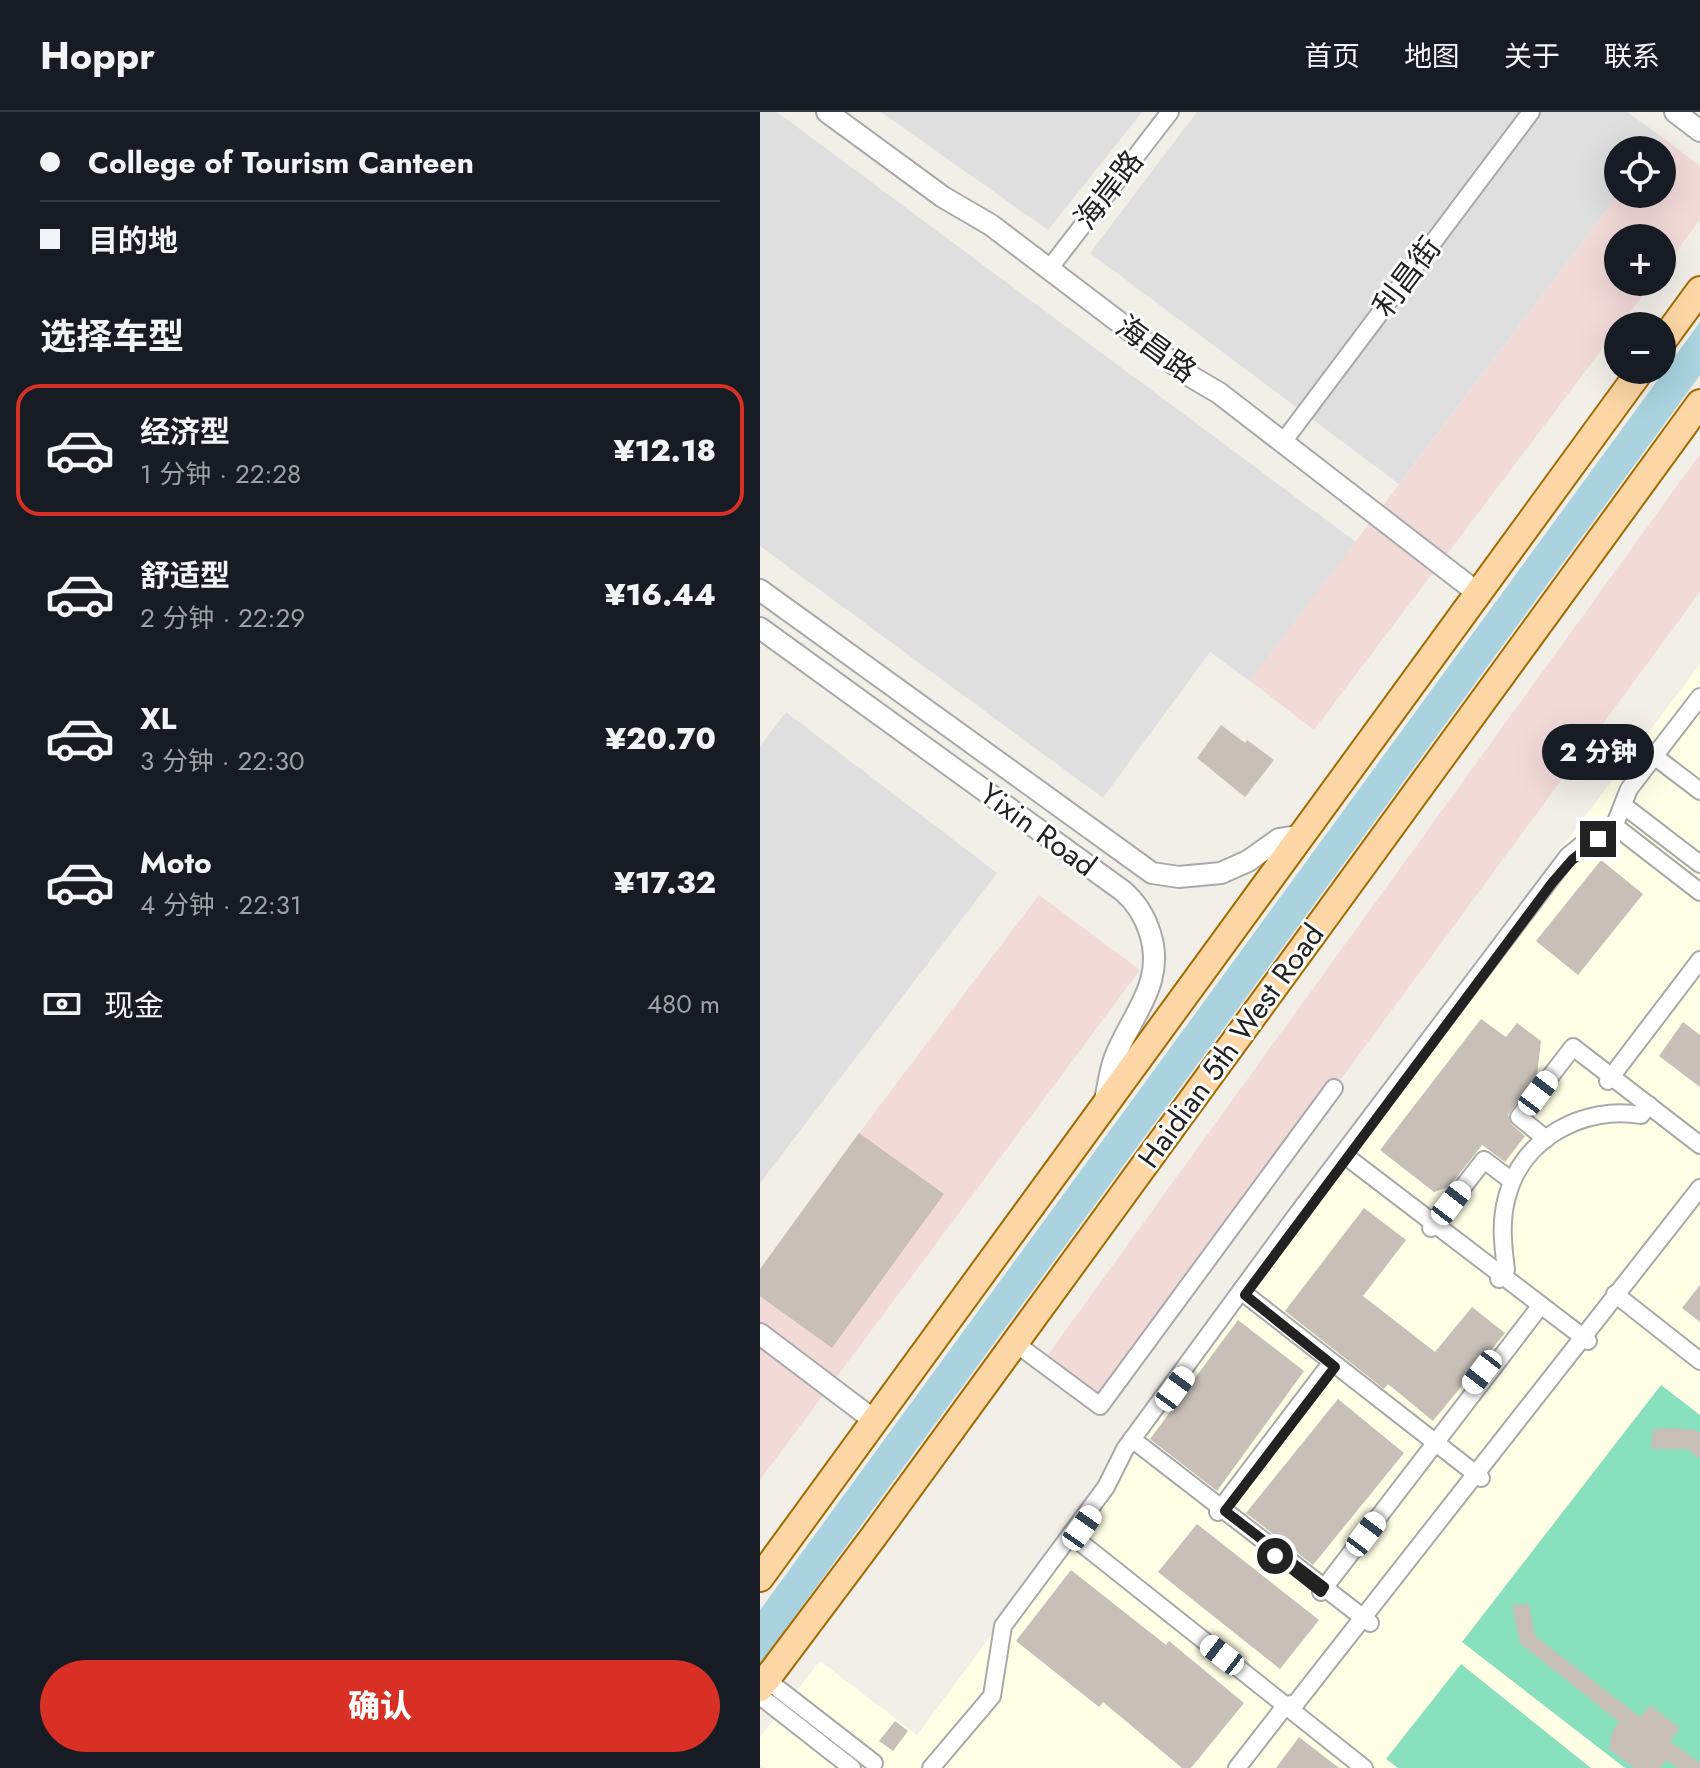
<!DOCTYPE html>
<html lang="zh">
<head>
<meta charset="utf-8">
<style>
	body { margin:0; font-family:Jost,"Noto Sans SC",sans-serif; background:#20242c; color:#f1f3f6; height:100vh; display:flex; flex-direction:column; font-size:30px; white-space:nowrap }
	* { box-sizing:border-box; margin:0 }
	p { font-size:26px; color:#9ea1a6 }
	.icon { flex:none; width:44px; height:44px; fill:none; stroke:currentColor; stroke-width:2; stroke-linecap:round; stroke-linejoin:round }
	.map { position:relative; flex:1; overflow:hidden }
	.drawer { display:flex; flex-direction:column; background:#171b24; width:760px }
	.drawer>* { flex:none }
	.guide { display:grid; align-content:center; height:176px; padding:0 40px; background:#171b24 }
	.buttons { position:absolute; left:844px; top:24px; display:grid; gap:16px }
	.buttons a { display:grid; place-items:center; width:72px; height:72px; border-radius:50%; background:#171b24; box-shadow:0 8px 32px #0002; font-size:40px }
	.end { position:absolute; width:36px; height:36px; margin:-18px; border:10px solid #222; background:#fff; box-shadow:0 0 0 4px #fff }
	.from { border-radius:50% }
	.bubble { position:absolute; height:56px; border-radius:28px; background:#171b24; box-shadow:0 8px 32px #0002; font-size:26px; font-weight:800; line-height:56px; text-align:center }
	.car { position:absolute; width:24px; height:48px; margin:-24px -12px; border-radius:10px; box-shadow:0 0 6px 2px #0007; background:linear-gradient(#fff 24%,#345 0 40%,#fff 0 76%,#345 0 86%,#fff 0) }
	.guide b { display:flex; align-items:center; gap:28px; height:76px; font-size:30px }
	.guide b+b { border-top:2px solid #363941 }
	.guide i { width:20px; height:20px; background:#f1f3f6 }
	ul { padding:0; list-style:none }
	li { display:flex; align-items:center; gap:24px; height:132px; margin:0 16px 12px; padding:0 24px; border:4px solid transparent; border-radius:24px }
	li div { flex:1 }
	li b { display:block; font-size:30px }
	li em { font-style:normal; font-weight:800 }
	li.selected { border-color:#d93025 }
	li>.icon { width:72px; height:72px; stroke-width:1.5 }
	h2 { padding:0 40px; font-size:36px; line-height:96px }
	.pay { display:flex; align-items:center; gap:20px; height:88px; padding:0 40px; font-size:30px }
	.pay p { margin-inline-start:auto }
	.primary-button { display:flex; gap:16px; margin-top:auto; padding:16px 40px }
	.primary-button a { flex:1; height:92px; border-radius:48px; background:#d93025; color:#fff; font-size:32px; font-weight:800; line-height:92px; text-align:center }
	header { display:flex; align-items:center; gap:48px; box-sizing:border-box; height:112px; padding:0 40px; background:#171b24; border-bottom:2px solid #363941 }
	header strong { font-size:38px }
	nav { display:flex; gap:44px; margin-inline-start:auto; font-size:28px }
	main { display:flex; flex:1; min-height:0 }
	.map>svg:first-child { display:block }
</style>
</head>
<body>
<header>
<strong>Hoppr</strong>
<nav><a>首页</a><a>地图</a><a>关于</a><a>联系</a></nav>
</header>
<main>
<section class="drawer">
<div class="guide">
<b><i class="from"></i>College of Tourism Canteen</b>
<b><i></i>目的地</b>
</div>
<h2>选择车型</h2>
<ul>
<li class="selected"><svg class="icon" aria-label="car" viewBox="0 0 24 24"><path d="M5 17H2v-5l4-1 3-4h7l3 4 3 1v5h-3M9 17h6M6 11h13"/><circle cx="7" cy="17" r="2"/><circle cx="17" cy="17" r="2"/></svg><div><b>经济型</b><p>1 分钟 · 22:28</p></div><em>¥12.18</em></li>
<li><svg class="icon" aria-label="car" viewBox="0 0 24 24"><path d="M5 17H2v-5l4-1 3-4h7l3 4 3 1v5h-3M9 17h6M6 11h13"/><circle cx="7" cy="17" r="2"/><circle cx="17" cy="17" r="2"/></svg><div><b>舒适型</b><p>2 分钟 · 22:29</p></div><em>¥16.44</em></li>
<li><svg class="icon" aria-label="car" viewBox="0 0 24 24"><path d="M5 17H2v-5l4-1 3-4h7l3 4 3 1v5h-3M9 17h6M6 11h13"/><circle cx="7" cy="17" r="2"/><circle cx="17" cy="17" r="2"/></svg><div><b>XL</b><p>3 分钟 · 22:30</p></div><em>¥20.70</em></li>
<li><svg class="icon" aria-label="car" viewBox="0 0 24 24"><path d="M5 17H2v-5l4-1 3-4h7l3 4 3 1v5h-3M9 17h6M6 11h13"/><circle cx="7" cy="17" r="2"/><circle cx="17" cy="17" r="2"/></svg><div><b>Moto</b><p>4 分钟 · 22:31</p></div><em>¥17.32</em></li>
</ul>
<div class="pay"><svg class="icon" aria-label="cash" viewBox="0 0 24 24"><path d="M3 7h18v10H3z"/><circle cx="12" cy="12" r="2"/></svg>现金<p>480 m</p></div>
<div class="primary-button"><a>确认</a></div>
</section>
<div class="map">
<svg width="940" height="1656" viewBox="0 0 940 1656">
	<rect width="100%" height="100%" fill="#f2efe9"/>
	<g fill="#e0dfdf">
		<polygon points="0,0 17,0 596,430 490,569 450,540 343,686 0,434"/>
		<polygon points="121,0 382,0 288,118"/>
		<polygon points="437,0 867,0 902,25 892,38 858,38 859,82 639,372 330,141"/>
		<polygon points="26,600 237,761 0,1071 0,634"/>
	</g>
	<g fill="#f2dad9">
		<polygon points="902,25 940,54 940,108 902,158 902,126 858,126 858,170 893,170 554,618 490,569 859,82 902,82 902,38 892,38"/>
		<polygon points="940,342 940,480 340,1294 282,1251"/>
		<polygon points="279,783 380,858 0,1368 0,1157 99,1021"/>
	</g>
	<polygon fill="#ffffe5" points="940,552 940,1656 5,1656 0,1652 0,1625 60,1549 157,1623 307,1421 685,890"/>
	<g fill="#88e0be">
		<polygon points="901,1273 940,1303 940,1656 865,1656 702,1530"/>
		<polygon points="701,1552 831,1656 638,1656 626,1647"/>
	</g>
	<polygon fill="#aad3df" points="940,210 940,263 0,1552 0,1498"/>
	<g fill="#c7bfb8">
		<polygon points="461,613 485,631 487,628 514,648 485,685 437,646"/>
		<polygon points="841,748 883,782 818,863 776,829"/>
		<polygon points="721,907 746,925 757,911 781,929 777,963 748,1003 752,1013 765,1024 745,1050 722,1033 689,1075 674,1080 620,1038"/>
		<polygon points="923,910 940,923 940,975 899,944"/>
		<polygon points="99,1021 184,1082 72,1236 0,1184 0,1157"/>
		<polygon points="604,1096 646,1128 603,1184 675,1240 712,1195 745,1221 673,1309 628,1272 624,1277 525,1199"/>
		<polygon points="940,1173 940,1210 922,1196"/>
		<polygon points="478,1208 544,1259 457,1379 390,1327"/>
		<polygon points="578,1287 644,1341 553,1453 486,1401"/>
		<polygon points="913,1316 936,1318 940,1321 940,1347 927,1337 891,1337 893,1317"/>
		<polygon points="437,1412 559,1508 520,1557 398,1460"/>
		<polygon points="311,1458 406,1533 409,1529 484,1591 431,1656 422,1656 343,1590 339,1595 256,1529"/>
		<polygon points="769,1492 775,1524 880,1605 890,1593 920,1616 910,1629 940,1651 940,1656 918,1656 907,1648 900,1656 874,1656 849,1637 852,1620 859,1610 760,1531 752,1493"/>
		<polygon points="135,1609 148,1619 133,1639 119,1629"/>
		<polygon points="539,1625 579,1656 516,1656"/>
	</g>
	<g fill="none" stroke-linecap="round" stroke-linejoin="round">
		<defs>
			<g id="minor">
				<polyline points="289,157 410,0"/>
				<polyline points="523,330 771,0"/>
				<polyline points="894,644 940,679"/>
				<polyline points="863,693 940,752"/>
				<polyline points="852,720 869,677 940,585"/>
				<polyline points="848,969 940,848"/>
				<polyline points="786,1027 759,1005 813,935 940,1033"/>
				<polyline points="583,1042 828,1229"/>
				<polyline points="671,1116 724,1048 752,1069"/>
				<path d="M739,1167L746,1158C743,1134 740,1109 747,1085C762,1026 824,993 881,1003L889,993"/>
				<polyline points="481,1179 721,1366"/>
				<polyline points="855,1182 940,1249"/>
				<polyline points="255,1231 340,1294 574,976"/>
				<polyline points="372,1327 610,1511"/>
				<polyline points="458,1400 571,1251"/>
				<polyline points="311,1423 604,1656"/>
				<polyline points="561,1480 781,1193"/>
				<polyline points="7,1568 114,1651"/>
				<polyline points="0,1584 92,1656"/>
				<polyline points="171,1656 232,1584 243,1514 346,1375 365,1337 535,1105 808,744 834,723 856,715 940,780"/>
				<polyline points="477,1656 526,1593 536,1591 565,1554 940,1076"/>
			</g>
			<g id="tertiary">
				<polyline points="67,0 183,85 231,113 430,264 459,281 719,482"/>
				<polyline points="915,0 940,19"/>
				<polyline points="0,478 392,761 419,765 461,761 488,749 519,727 543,723"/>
				<path d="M0,516L363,779C377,791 385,805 390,821C406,870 372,902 355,945C350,958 348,974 345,988"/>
				<polyline points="0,1222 115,1309"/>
			</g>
			<g id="primary">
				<polyline points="902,230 940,178"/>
				<polyline points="0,1466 881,258"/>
				<polyline points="0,1576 114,1424 940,291"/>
			</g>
		</defs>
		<use href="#minor" stroke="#a9a9a9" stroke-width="20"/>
		<use href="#tertiary" stroke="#a9a9a9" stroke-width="24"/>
		<use href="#primary" stroke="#a06b00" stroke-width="30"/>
		<use href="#minor" stroke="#fff" stroke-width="16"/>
		<use href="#tertiary" stroke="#fff" stroke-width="20"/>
		<use href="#primary" stroke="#fcd6a4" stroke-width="26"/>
	</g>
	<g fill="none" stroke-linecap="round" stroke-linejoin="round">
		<polyline stroke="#222" stroke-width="10" points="515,1444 561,1480 564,1475 465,1399 575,1255 485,1183 792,771 812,748 838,727"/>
	</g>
	<g text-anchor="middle" stroke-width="6" stroke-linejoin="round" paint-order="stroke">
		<g font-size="30" fill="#222" stroke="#fff">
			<text transform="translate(349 78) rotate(-52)" y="10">海岸路</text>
			<text transform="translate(647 165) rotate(-53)" y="10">利昌街</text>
			<text transform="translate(396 237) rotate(36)" y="10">海昌路</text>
			<text transform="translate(278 718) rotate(36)" y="10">Yixin Road</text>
			<text transform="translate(471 934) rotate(-54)" y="10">Haidian 5th West Road</text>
		</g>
	</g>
</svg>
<div class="buttons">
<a><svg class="icon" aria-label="locate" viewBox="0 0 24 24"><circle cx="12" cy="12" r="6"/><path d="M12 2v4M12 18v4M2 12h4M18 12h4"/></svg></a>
<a>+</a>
<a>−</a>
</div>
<i class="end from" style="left:515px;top:1444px"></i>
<i class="end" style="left:838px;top:727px"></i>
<div class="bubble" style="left:782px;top:612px;width:112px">2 分钟</div>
<i class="car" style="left:778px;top:981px;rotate:37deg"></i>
<i class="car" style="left:691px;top:1091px;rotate:38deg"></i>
<i class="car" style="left:722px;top:1260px;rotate:218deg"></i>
<i class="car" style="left:415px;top:1277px;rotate:36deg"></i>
<i class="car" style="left:322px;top:1416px;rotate:35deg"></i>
<i class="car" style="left:606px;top:1422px;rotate:37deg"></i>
<i class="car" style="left:462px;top:1543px;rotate:308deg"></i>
</div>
</main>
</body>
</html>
